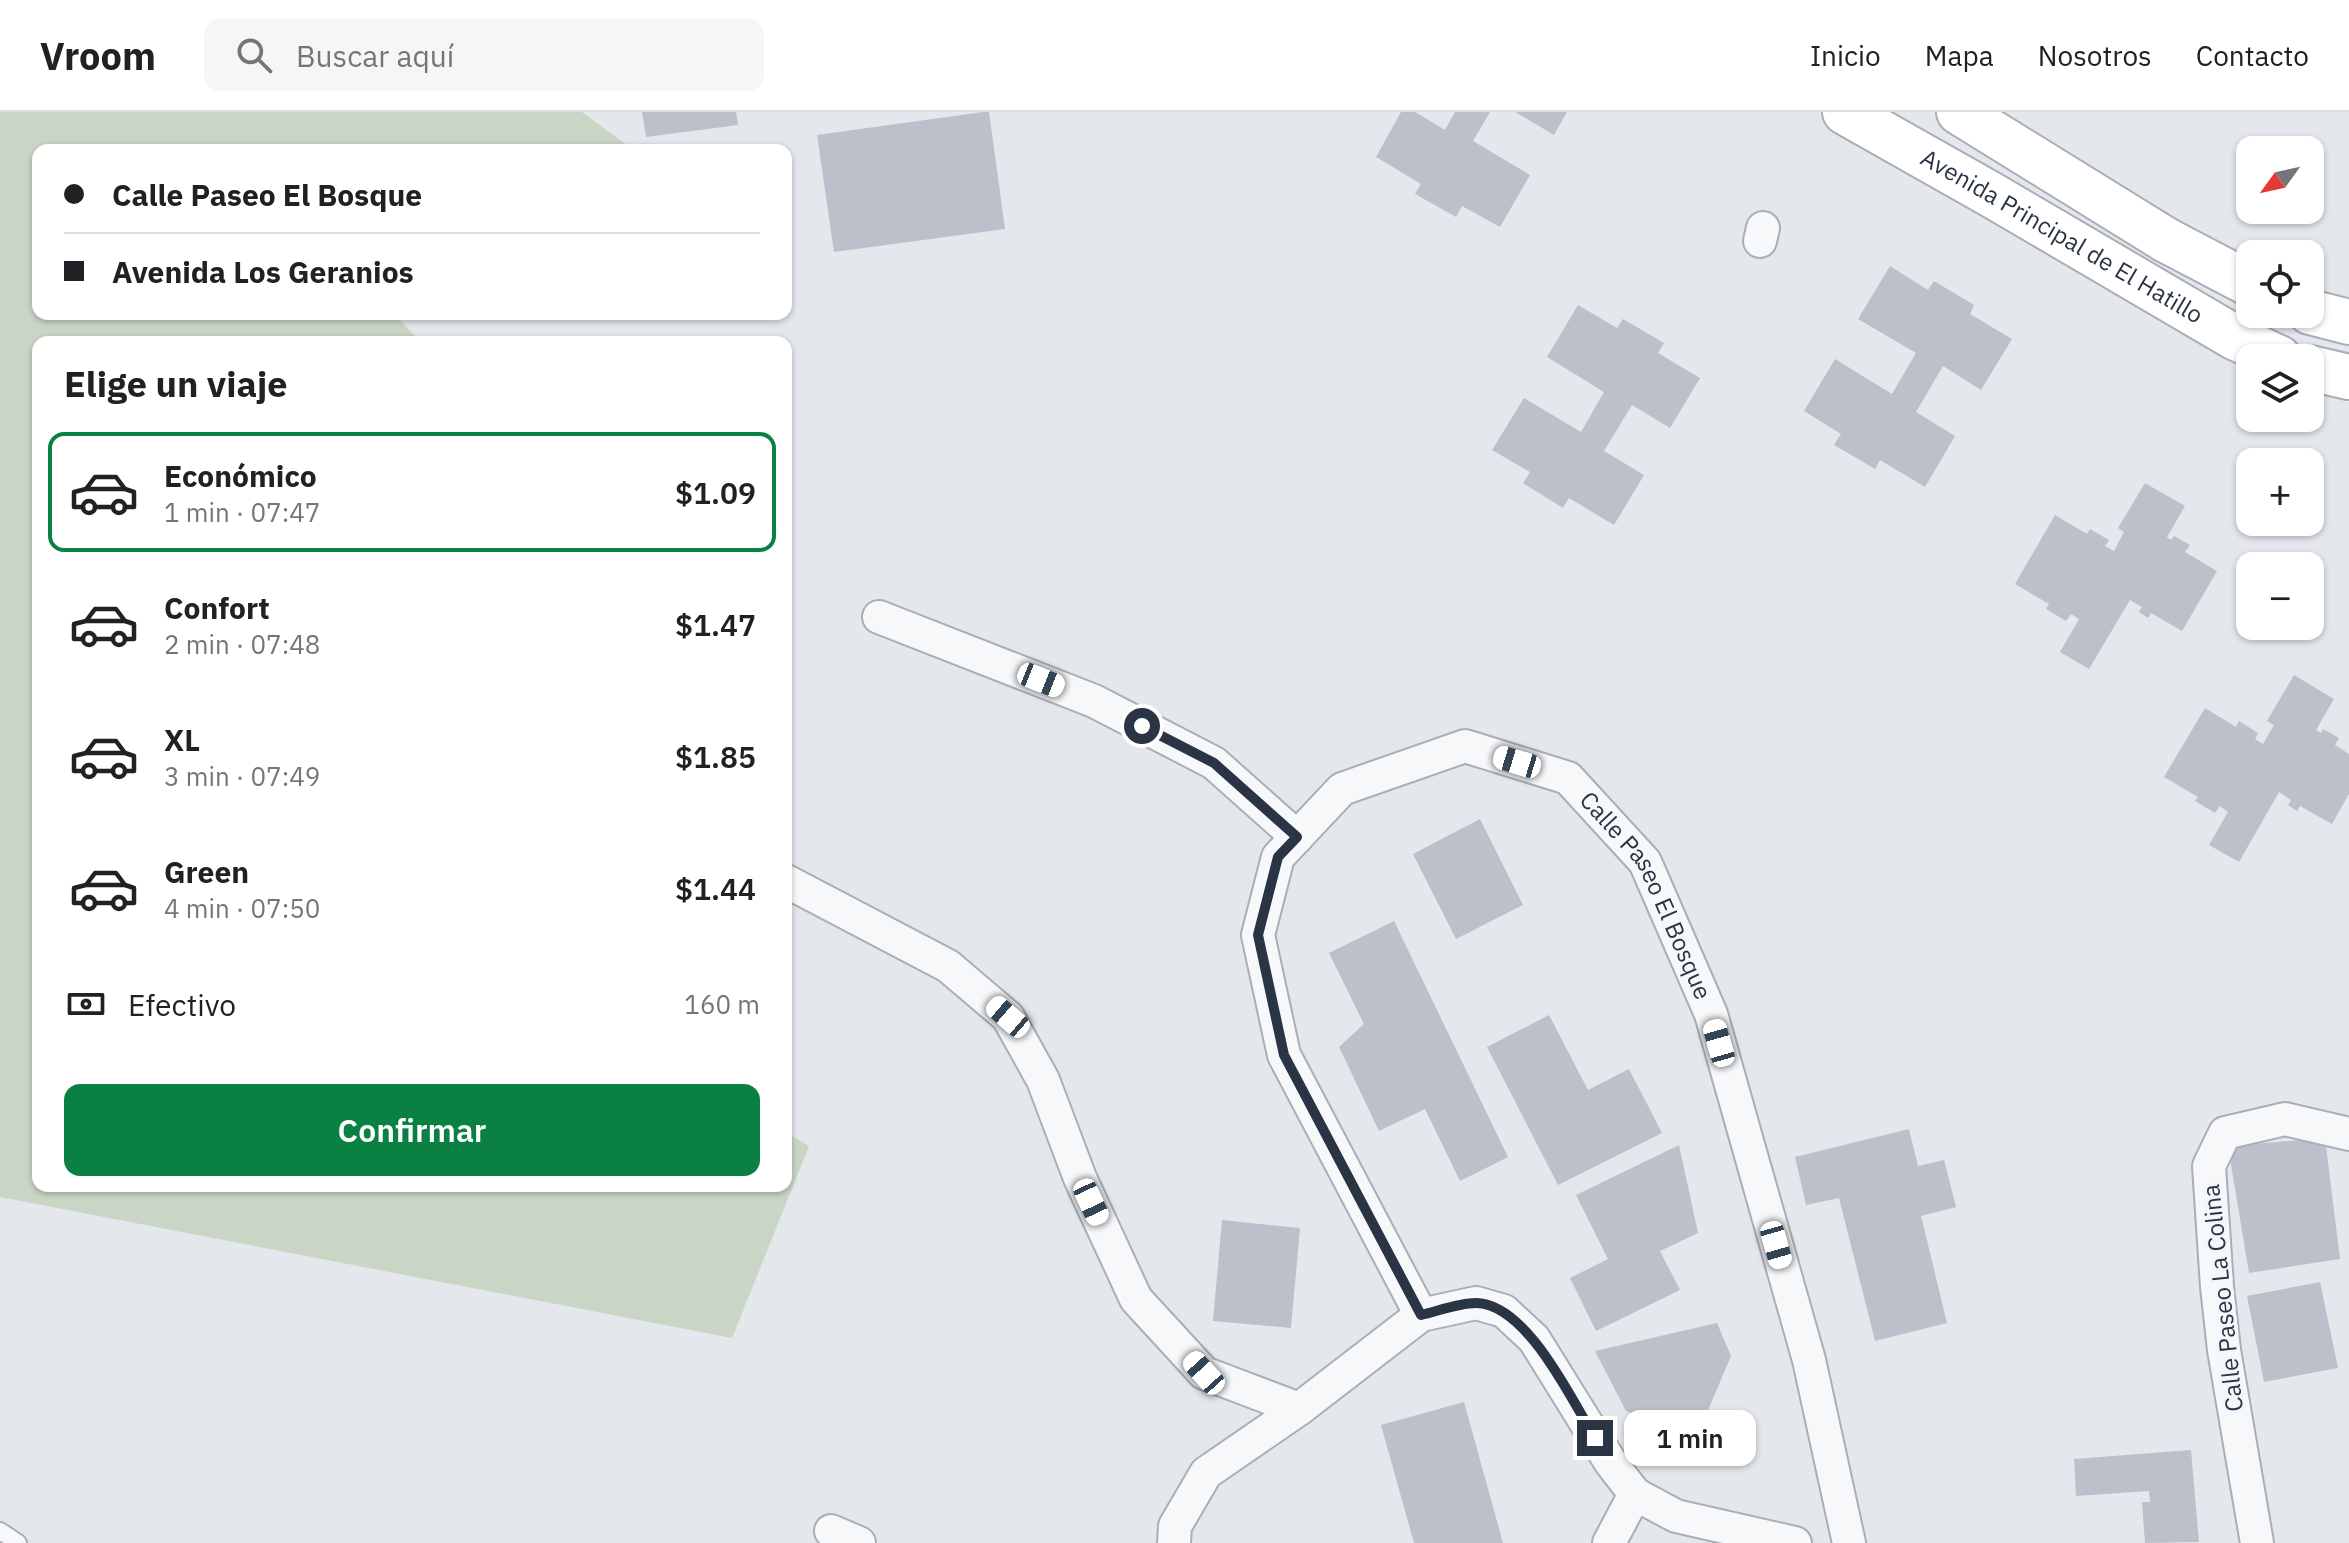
<!DOCTYPE html>
<html lang="es">
<head>
<meta charset="utf-8">
<style>
	body { margin:0; font-family:"IBM Plex Sans",sans-serif; background:#f6f6f6; color:#202124; height:100vh; display:flex; flex-direction:column; font-size:30px; white-space:nowrap }
	* { box-sizing:border-box; margin:0 }
	p { font-size:26px; color:#757577 }
	.icon { flex:none; width:44px; height:44px; fill:none; stroke:currentColor; stroke-width:2; stroke-linecap:round; stroke-linejoin:round }
	.map { position:relative; flex:1; overflow:hidden }
	.drawer { position:absolute; left:32px; top:224px; width:760px; height:856px; display:flex; flex-direction:column; background:#fff; border-radius:16px; box-shadow:0 2px 6px #0004 }
	.drawer>* { flex:none }
	.hud { position:absolute; left:32px; top:32px; width:760px; height:176px; border-radius:16px; box-shadow:0 2px 6px #0004; display:grid; align-content:center; height:176px; padding:0 32px; background:#fff }
	.needle { width:52px; rotate:237deg }
	.fabs { position:absolute; left:2236px; top:24px; display:grid; gap:16px }
	.fabs a { display:grid; place-items:center; width:88px; height:88px; border-radius:16px; background:#fff; box-shadow:0 2px 6px #0004; font-size:40px }
	.end { position:absolute; width:36px; height:36px; margin:-18px; border:10px solid #2b3445; background:#fff; box-shadow:0 0 0 4px #fff }
	.from { border-radius:50% }
	.bubble { position:absolute; height:56px; border-radius:16px; background:#fff; box-shadow:0 2px 6px #0004; font-size:26px; font-weight:600; line-height:56px; text-align:center }
	.car { position:absolute; width:24px; height:48px; margin:-24px -12px; border-radius:10px; box-shadow:0 0 6px 2px #0007; background:linear-gradient(#fff 24%,#345 0 40%,#fff 0 76%,#345 0 86%,#fff 0) }
	.hud b { display:flex; align-items:center; gap:28px; height:76px; font-size:30px }
	.hud b+b { border-top:2px solid #e0e0e0 }
	.hud i { width:20px; height:20px; background:#202124 }
	ul { padding:0; list-style:none }
	li { display:flex; align-items:center; gap:24px; height:120px; margin:0 16px 12px; padding:0 16px; border:4px solid transparent; border-radius:16px }
	li div { flex:1 }
	li b { display:block; font-size:30px }
	li em { font-style:normal; font-weight:600 }
	li.on { border-color:#0b8043 }
	li>.icon { width:72px; height:72px; stroke-width:1.5 }
	h2 { padding:0 32px; font-size:36px; line-height:96px }
	.pay { display:flex; align-items:center; gap:20px; height:88px; padding:0 32px; font-size:30px }
	.pay p { margin-inline-start:auto }
	.button { display:flex; gap:16px; margin-top:auto; padding:16px 32px }
	.button a { flex:1; height:92px; border-radius:16px; background:#0b8043; color:#fff; font-size:32px; font-weight:600; line-height:92px; text-align:center }
	header { display:flex; align-items:center; gap:48px; box-sizing:border-box; height:112px; padding:0 40px; background:#fff; border-bottom:2px solid #e0e0e0 }
	header strong { font-size:38px }
	nav { display:flex; gap:44px; margin-inline-start:auto; font-size:28px }
	.search { width:560px; height:72px; background:#f6f6f6; display:flex; align-items:center; gap:20px; box-sizing:border-box; padding:0 28px; border-radius:16px; color:#757577; font-size:30px }
	.map>svg:first-child { display:block }
</style>
</head>
<body>
<header>
<strong>Vroom</strong>
<div class="search"><svg class="icon" aria-label="search" viewBox="0 0 24 24"><circle cx="10" cy="10" r="6"/><path d="M15 15l6 6"/></svg>Buscar aquí</div>
<nav><a>Inicio</a><a>Mapa</a><a>Nosotros</a><a>Contacto</a></nav>
</header>
<div class="map">
<svg width="2349" height="1431" viewBox="0 0 2349 1431">
	<rect width="100%" height="100%" fill="#e4e7ec"/>
	<polygon fill="#c9d6c5" points="0,0 582,0 634,38 38,38 38,202 394,202 421,230 38,230 38,1074 786,1074 786,1020 809,1034 732,1226 0,1085"/>
	<g fill="#bbc0ca">
		<polygon points="642,0 736,0 738,13 646,25"/>
		<polygon points="983,0 989,0 1005,117 834,140 817,23"/>
		<polygon points="1401,0 1415,0 1445,18 1455,0 1490,0 1473,29 1530,63 1500,115 1462,94 1456,105 1415,82 1421,72 1376,45"/>
		<polygon points="1515,0 1567,0 1554,23"/>
		<polygon points="1890,154 1928,178 1934,169 1974,193 1970,202 2012,227 1981,278 1943,254 1916,300 1955,324 1925,375 1880,348 1875,357 1834,333 1841,322 1804,299 1835,247 1892,282 1916,241 1858,207"/>
		<polygon points="1578,193 1617,216 1623,207 1664,231 1658,241 1700,266 1670,316 1632,293 1604,339 1644,363 1614,413 1569,386 1563,396 1523,371 1530,360 1492,338 1524,286 1581,320 1604,280 1547,245"/>
		<polygon points="2145,371 2185,394 2167,425 2171,428 2174,424 2190,433 2185,440 2217,459 2182,519 2151,501 2148,506 2139,500 2142,495 2130,488 2089,557 2060,540 2079,507 2071,502 2066,509 2046,497 2049,492 2015,472 2055,403 2087,422 2090,417 2109,428 2105,434 2114,439 2124,420 2118,416"/>
		<polygon points="2294,563 2334,587 2316,618 2321,621 2323,617 2339,626 2335,633 2349,642 2349,682 2332,712 2300,694 2297,699 2288,693 2291,688 2279,680 2239,750 2209,733 2228,700 2220,694 2215,701 2195,689 2198,685 2164,665 2205,596 2236,615 2239,609 2258,621 2255,627 2263,632 2274,613 2267,609"/>
		<polygon points="1480,707 1523,793 1456,827 1413,742"/>
		<polygon points="1394,809 1508,1045 1460,1069 1425,997 1379,1019 1339,935 1364,912 1329,841"/>
		<polygon points="1549,903 1588,978 1629,957 1662,1021 1558,1073 1487,935"/>
		<polygon points="1909,1017 1918,1054 1944,1048 1956,1095 1921,1104 1947,1211 1875,1229 1839,1086 1806,1093 1795,1045"/>
		<polygon points="2325,1026 2340,1147 2249,1161 2228,1034"/>
		<polygon points="1679,1033 1698,1121 1660,1139 1680,1178 1596,1219 1570,1166 1608,1147 1576,1083"/>
		<polygon points="1222,1108 1300,1116 1291,1216 1213,1209"/>
		<polygon points="2320,1170 2338,1256 2264,1270 2247,1184"/>
		<polygon points="1717,1211 1731,1244 1697,1324 1626,1299 1595,1239"/>
		<polygon points="1464,1290 1503,1431 1414,1431 1381,1313"/>
		<polygon points="2191,1338 2199,1430 2145,1431 2142,1390 2150,1390 2149,1379 2076,1384 2074,1347"/>
	</g>
	<g fill="none" stroke-linecap="round" stroke-linejoin="round">
		<defs>
			<polyline id="service" points="0,1419 18,1431"/>
			<g id="minor">
				<polyline points="1760,129 1763,116"/>
				<polyline points="879,505 1094,589 1214,651 1297,725"/>
				<polyline points="786,769 948,854 1008,905 1043,968 1080,1066 1136,1187 1204,1261 1299,1297"/>
				<path id="s1" d="M1421,1203L1284,943L1258,823L1278,745L1342,677L1465,634L1568,666L1645,750L1711,902L1809,1248L1849,1431"/>
				<polyline points="831,1419 859,1431"/>
				<polyline points="1174,1431 1175,1414 1206,1361 1299,1297 1421,1203 1476,1191 1504,1199 1534,1227 1611,1351 1635,1382 1676,1404 1795,1431"/>
				<polyline points="1609,1431 1635,1382"/>
				<polyline points="2257,1431 2224,1238 2217,1175 2209,1054 2225,1021 2285,1007 2349,1022"/>
			</g>
			<g id="secondary">
				<path id="s2" d="M1845,0L1990,82L2234,225L2279,246"/>
				<polyline points="1959,0 2166,128 2250,172"/>
				<polyline points="2310,200 2349,210"/>
				<polyline points="2310,256 2349,265"/>
			</g>
		</defs>
		<use href="#service" stroke="#a9aeb7" stroke-width="20"/>
		<use href="#minor" stroke="#a9aeb7" stroke-width="36"/>
		<use href="#secondary" stroke="#a9aeb7" stroke-width="48"/>
		<use href="#service" stroke="#f7f8fa" stroke-width="16"/>
		<use href="#minor" stroke="#f7f8fa" stroke-width="32"/>
		<use href="#secondary" stroke="#fff" stroke-width="44"/>
	</g>
	<g fill="none" stroke-linecap="round" stroke-linejoin="round">
		<path stroke="#2b3445" stroke-width="10" d="M1142,614L1214,651L1297,725L1278,745L1258,823L1284,943L1421,1203C1438,1199 1459,1191 1476,1191C1527,1192 1571,1287 1595,1326"/>
	</g>
	<g text-anchor="middle" stroke-width="7" stroke-linejoin="round" paint-order="stroke">
		<g font-size="24" fill="#2b3445" stroke="#f4f6f9">
			<text dy="8" stroke="none"><textPath href="#s2" startOffset="250">Avenida Principal de El Hatillo</textPath></text>
			<text dy="8" stroke="none"><textPath href="#s1" startOffset="972">Calle Paseo El Bosque</textPath></text>
			<text transform="translate(2223 1186) rotate(-96)" y="8">Calle Paseo La Colina</text>
		</g>
	</g>
</svg>
<div class="fabs">
<a><svg class="needle" viewBox="-14 -14 28 28"><path d="M0-13l5 13h-10z" fill="#e53935"/><path d="M0 13l5-13h-10z" fill="#757577"/></svg></a>
<a><svg class="icon" aria-label="locate" viewBox="0 0 24 24"><circle cx="12" cy="12" r="6"/><path d="M12 2v4M12 18v4M2 12h4M18 12h4"/></svg></a>
<a><svg class="icon" aria-label="layers" viewBox="0 0 24 24"><path d="M12 4l9 5-9 5-9-5zM3 14l9 5 9-5"/></svg></a>
<a>+</a>
<a>−</a>
</div>
<i class="end from" style="left:1142px;top:614px"></i>
<i class="end" style="left:1595px;top:1326px"></i>
<div class="bubble" style="left:1624px;top:1298px;width:132px">1 min</div>
<i class="car" style="left:1041px;top:568px;rotate:112deg"></i>
<i class="car" style="left:1517px;top:650px;rotate:287deg"></i>
<i class="car" style="left:1008px;top:905px;rotate:311deg"></i>
<i class="car" style="left:1719px;top:931px;rotate:344deg"></i>
<i class="car" style="left:1091px;top:1090px;rotate:155deg"></i>
<i class="car" style="left:1776px;top:1133px;rotate:164deg"></i>
<i class="car" style="left:1204px;top:1261px;rotate:318deg"></i>
<div class="hud">
<b><i class="from"></i>Calle Paseo El Bosque</b>
<b><i></i>Avenida Los Geranios</b>
</div>
<section class="drawer">
<h2>Elige un viaje</h2>
<ul>
<li class="on"><svg class="icon" aria-label="car" viewBox="0 0 24 24"><path d="M5 17H2v-5l4-1 3-4h7l3 4 3 1v5h-3M9 17h6M6 11h13"/><circle cx="7" cy="17" r="2"/><circle cx="17" cy="17" r="2"/></svg><div><b>Económico</b><p>1 min · 07:47</p></div><em>$1.09</em></li>
<li><svg class="icon" aria-label="car" viewBox="0 0 24 24"><path d="M5 17H2v-5l4-1 3-4h7l3 4 3 1v5h-3M9 17h6M6 11h13"/><circle cx="7" cy="17" r="2"/><circle cx="17" cy="17" r="2"/></svg><div><b>Confort</b><p>2 min · 07:48</p></div><em>$1.47</em></li>
<li><svg class="icon" aria-label="car" viewBox="0 0 24 24"><path d="M5 17H2v-5l4-1 3-4h7l3 4 3 1v5h-3M9 17h6M6 11h13"/><circle cx="7" cy="17" r="2"/><circle cx="17" cy="17" r="2"/></svg><div><b>XL</b><p>3 min · 07:49</p></div><em>$1.85</em></li>
<li><svg class="icon" aria-label="car" viewBox="0 0 24 24"><path d="M5 17H2v-5l4-1 3-4h7l3 4 3 1v5h-3M9 17h6M6 11h13"/><circle cx="7" cy="17" r="2"/><circle cx="17" cy="17" r="2"/></svg><div><b>Green</b><p>4 min · 07:50</p></div><em>$1.44</em></li>
</ul>
<div class="pay"><svg class="icon" aria-label="cash" viewBox="0 0 24 24"><path d="M3 7h18v10H3z"/><circle cx="12" cy="12" r="2"/></svg>Efectivo<p>160 m</p></div>
<div class="button"><a>Confirmar</a></div>
</section>
</div>
</body>
</html>
